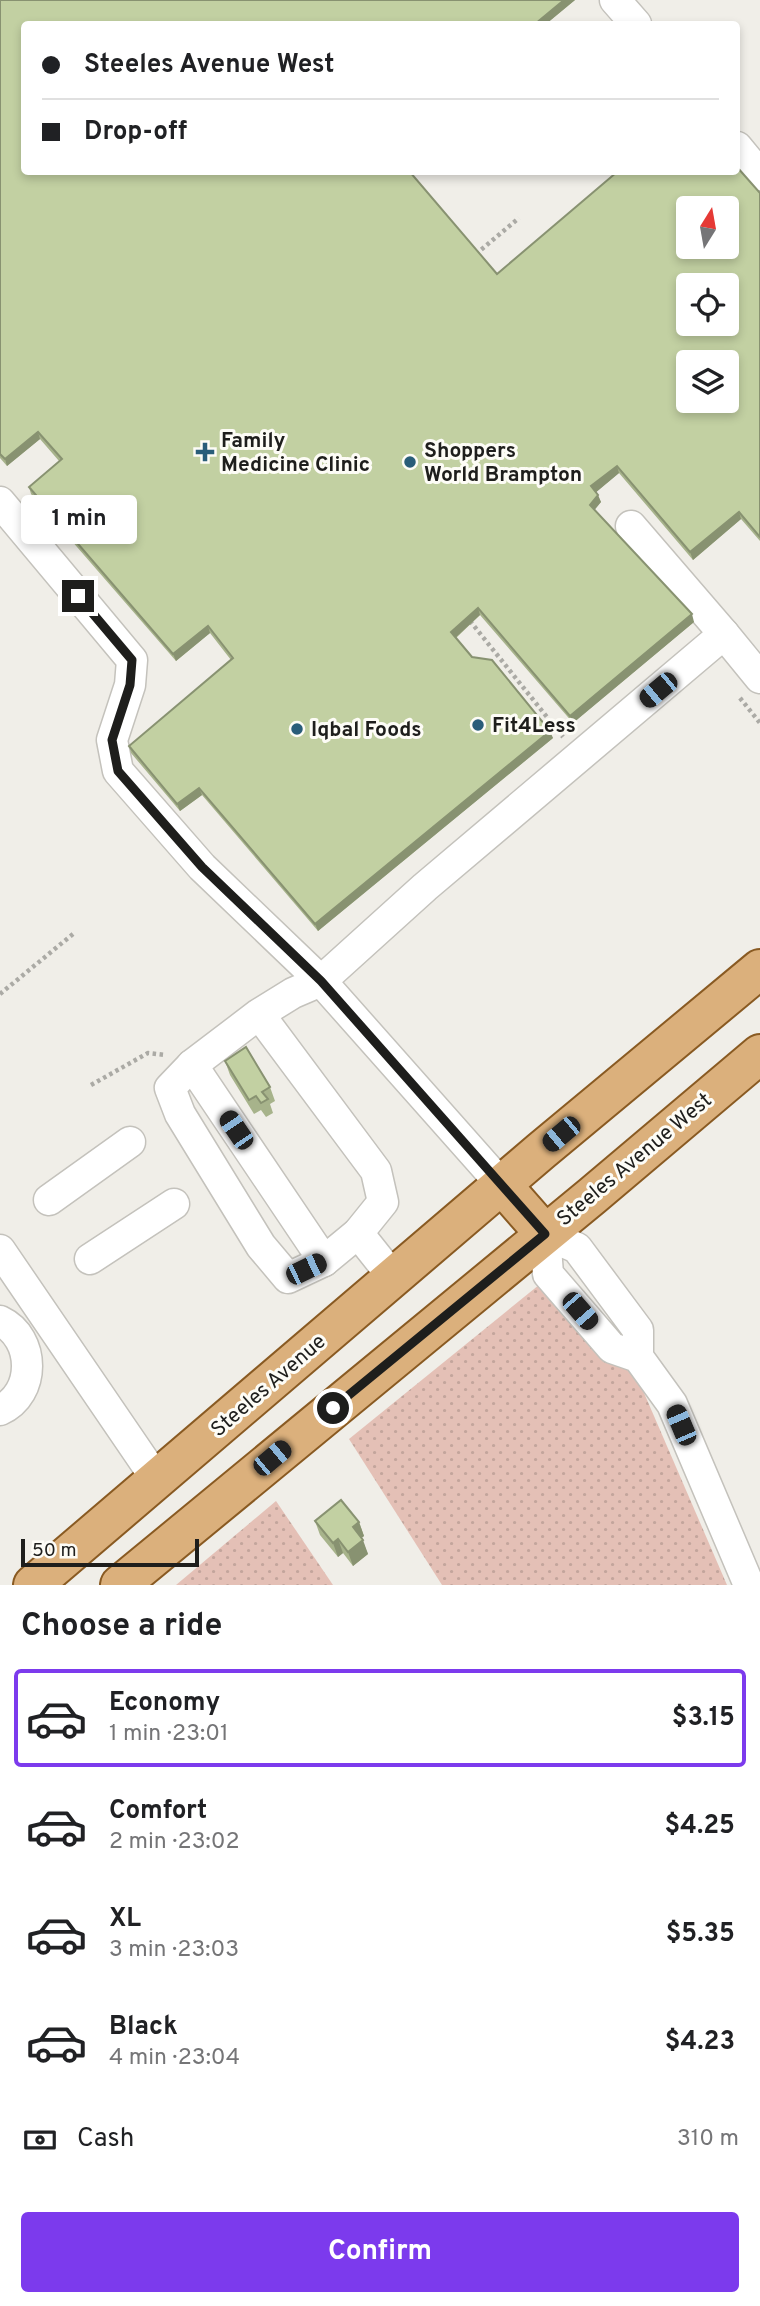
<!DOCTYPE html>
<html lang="en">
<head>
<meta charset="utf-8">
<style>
	body { margin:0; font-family:Overpass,sans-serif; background:#f2f2f2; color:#202124; height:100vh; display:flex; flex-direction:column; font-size:26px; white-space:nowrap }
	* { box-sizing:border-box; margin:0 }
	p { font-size:23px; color:#757577 }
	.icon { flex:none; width:38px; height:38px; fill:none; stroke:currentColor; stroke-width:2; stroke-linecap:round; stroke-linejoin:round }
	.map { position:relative; height:1585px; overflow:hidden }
	.sheet { display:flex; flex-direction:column; background:#fff; flex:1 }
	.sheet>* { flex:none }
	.top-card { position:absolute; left:21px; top:21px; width:719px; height:154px; border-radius:7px; box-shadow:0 4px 10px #0003; display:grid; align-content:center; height:154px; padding:0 21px; background:#fff }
	.needle { width:46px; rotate:11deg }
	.controls { position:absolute; left:676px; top:196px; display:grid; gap:14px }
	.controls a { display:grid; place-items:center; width:63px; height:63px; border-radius:7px; background:#fff; box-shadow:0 4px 10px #0003; font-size:35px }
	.scale { position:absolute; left:21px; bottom:18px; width:178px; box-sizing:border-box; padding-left:7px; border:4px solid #1e1e1c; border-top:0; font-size:19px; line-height:24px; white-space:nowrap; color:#1e1e1c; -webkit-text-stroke:5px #fdfcf6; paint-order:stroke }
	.end { position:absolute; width:32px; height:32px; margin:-16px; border:9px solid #1e1e1c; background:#fff; box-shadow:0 0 0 4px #fff }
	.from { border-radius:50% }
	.bubble { position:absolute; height:49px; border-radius:7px; background:#fff; box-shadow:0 4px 10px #0003; font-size:23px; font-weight:700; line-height:49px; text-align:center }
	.car { position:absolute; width:21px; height:42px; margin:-21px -10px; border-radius:9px; box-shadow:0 0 5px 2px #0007; background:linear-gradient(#222 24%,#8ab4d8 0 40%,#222 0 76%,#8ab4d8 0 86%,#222 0) }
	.top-card b { display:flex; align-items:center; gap:24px; height:66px; font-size:26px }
	.top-card b+b { border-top:2px solid #e0e0e0 }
	.top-card i { width:18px; height:18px; background:#202124 }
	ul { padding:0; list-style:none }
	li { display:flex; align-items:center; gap:21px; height:98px; margin:0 14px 10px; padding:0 7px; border:4px solid transparent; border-radius:7px }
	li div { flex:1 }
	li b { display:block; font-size:26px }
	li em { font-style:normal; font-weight:700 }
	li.current { border-color:#7c3aed }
	li>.icon { width:63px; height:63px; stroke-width:1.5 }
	h2 { padding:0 21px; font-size:32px; line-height:84px }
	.pay { display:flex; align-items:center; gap:18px; height:77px; padding:0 21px; font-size:26px }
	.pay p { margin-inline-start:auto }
	.action { display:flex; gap:14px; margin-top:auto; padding:14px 21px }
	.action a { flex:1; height:80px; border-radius:7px; background:#7c3aed; color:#fff; font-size:28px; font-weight:700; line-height:80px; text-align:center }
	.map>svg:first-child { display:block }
</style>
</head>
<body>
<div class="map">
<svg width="760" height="1585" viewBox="0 0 760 1585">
	<defs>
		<pattern id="grass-dots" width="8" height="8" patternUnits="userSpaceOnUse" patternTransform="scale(1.75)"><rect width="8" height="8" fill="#e4c0b6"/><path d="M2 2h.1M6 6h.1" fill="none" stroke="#c3a59c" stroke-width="1.8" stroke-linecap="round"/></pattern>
	</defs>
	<rect width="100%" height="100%" fill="#f0eee8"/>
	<g fill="url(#grass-dots)">
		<polygon points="555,1272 638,1379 727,1585 442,1585 349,1439"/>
		<polygon points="276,1501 333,1585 176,1585"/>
	</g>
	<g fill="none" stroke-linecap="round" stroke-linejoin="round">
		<defs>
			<g id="minor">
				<polyline points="615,0 636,24"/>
				<polyline points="737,147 760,175"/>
				<polyline points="0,502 132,660 130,685 112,740 118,771 202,867 321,981 502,1185"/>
				<polyline points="631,526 724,634"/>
				<polyline points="259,1014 376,1171 383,1202 358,1233 324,1261 288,1278 261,1246 180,1114 170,1088 192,1065 259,1014 293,993 321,981 425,887 724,634 760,678"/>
				<polyline points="192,1065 324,1261"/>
				<polyline points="49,1200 130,1142"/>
				<polyline points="358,1233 393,1277"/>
				<polyline points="0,1250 157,1480"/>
				<polyline points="90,1259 174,1204"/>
				<path d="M0,1321C36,1338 36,1394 0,1410"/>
				<polyline points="638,1357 612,1348 548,1274 545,1234 577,1248 638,1330 638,1357 672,1404 749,1585"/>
			</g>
			<g id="major">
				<polyline points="502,1185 545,1234"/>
				<polyline points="33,1585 541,1151 760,969"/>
				<polyline points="120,1585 592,1196 760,1054"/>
			</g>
		</defs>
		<use href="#minor" stroke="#c4c2bc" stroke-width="33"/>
		<use href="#major" stroke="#895a22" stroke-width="42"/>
		<g stroke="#abaaa5" stroke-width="4.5" stroke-dasharray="3.5 3.5" stroke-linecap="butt">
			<polyline points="476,254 519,218"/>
			<polyline points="470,621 563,737"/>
			<polyline points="740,698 760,723"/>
			<polyline points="0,994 73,934"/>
			<polyline points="91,1085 148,1053 165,1055"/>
		</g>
		<use href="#minor" stroke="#fff" stroke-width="30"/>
		<use href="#major" stroke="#dbb07c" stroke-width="38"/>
	</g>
	<g fill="#a7b38b">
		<polygon points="0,0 575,0 546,24 24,24 497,274 760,193 760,541 741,519 693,560 619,473 596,492 601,502 594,509 694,622 573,723 480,615 456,638 472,657 553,738 318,931 202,795 180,811 131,753 129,746 231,660 210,633 176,661 31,494 29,487 59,461 40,439 7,466 0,458"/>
		<polygon points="225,1061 270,1087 275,1101 270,1104 273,1113 266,1117 261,1110 254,1114 230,1075"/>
		<polygon points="315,1521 359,1522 364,1536 361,1538 368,1554 353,1566 343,1553 338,1557 320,1535"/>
	</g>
	<g fill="#889271">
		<polygon points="564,0 575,0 546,24 535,24"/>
		<polygon points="38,432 40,439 7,466 5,459"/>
		<polygon points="617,466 619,473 594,494 591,486"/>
		<polygon points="598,495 601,502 593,512 590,505"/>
		<polygon points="739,512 741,519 693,560 690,552"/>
		<polygon points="478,608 480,615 454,639 451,632"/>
		<polygon points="692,614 694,622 573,723 570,716"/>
		<polygon points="208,626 210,633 176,661 173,654"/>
		<polygon points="550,731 553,738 318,931 315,924"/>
		<polygon points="199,788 202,795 180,811 177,804"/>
		<polygon points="359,1522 364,1536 358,1541 353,1527"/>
		<polygon points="338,1539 343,1553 338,1557 333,1543"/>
		<polygon points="363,1540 368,1554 353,1566 348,1552"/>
	</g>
	<g fill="#c2d0a2" stroke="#889271" stroke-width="2" fill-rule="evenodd">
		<path d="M0,0H564L535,24H24V172H410L497,274L617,172H737V167L760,193V537L739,512L690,552L617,466L591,486L598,495L590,505L692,614L570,716L478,608L451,632L472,657L492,660L550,731L315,924L199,788L177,804L129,746L233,658L208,626L173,654L29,487L62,459L38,432L5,459L0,454ZM688,208H726V247H688ZM688,285H726V324H688ZM688,362H726V401H688Z"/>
		<polygon points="246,1047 270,1087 262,1092 268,1099 261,1103 256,1096 249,1100 225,1061"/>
		<polygon points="341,1500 359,1522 353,1527 363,1540 348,1552 338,1539 333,1543 315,1521"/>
	</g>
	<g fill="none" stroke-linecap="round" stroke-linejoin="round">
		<polyline stroke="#1e1e1c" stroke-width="9" points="78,596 132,660 130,685 112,740 118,771 202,867 321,981 545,1234 333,1408"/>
	</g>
	<g fill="#295d79" stroke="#fdfcf6" stroke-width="2.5">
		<path d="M201.5 441.5h7v7h7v7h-7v7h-7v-7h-7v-7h7z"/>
		<circle cx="410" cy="462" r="7"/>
		<circle cx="478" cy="725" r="7"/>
		<circle cx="297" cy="729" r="7"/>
	</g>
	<g text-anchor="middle" stroke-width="6" stroke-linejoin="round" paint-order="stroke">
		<g font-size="21" font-weight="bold" fill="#1e1e1c" stroke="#fdfcf6" text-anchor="start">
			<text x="221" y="447">Family<tspan x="221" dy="24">Medicine Clinic</tspan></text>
			<text x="424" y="457">Shoppers<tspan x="424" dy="24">World Brampton</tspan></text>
			<text x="492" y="732">Fit4Less</text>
			<text x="311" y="736">Iqbal Foods</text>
		</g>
		<g font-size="21" fill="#1e1e1c" stroke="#fdfcf6">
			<text transform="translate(634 1159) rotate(-40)" y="7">Steeles Avenue West</text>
			<text transform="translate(268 1385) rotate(-41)" y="7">Steeles Avenue</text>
		</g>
	</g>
</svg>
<div class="controls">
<a><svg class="needle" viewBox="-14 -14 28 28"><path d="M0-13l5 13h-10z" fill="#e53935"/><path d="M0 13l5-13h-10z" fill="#757577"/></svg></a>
<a><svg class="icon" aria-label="locate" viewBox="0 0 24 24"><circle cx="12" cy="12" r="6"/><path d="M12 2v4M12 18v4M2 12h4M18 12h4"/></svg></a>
<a><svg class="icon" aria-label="layers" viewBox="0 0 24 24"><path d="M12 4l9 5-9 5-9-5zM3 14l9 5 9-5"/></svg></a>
</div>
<div class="scale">50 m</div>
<i class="end from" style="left:333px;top:1408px"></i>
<i class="end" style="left:78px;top:596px"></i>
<div class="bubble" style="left:21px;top:495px;width:116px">1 min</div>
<i class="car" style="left:658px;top:690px;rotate:230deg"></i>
<i class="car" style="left:236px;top:1130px;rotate:326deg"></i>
<i class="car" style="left:561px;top:1134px;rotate:230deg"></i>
<i class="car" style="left:306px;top:1269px;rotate:64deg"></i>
<i class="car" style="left:580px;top:1311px;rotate:139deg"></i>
<i class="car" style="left:681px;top:1425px;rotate:337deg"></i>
<i class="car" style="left:272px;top:1458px;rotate:50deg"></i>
<div class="top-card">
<b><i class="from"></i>Steeles Avenue West</b>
<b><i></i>Drop-off</b>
</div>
</div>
<section class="sheet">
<h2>Choose a ride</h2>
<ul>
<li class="current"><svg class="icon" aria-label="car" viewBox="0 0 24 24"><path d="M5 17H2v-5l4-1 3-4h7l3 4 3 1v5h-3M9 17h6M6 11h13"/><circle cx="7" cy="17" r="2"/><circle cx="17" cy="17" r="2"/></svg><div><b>Economy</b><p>1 min · 23:01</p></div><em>$3.15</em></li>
<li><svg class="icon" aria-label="car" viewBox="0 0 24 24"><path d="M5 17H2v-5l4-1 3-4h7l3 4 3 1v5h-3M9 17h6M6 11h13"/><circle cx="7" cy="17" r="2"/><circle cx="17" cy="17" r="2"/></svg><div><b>Comfort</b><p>2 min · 23:02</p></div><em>$4.25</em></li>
<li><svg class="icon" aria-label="car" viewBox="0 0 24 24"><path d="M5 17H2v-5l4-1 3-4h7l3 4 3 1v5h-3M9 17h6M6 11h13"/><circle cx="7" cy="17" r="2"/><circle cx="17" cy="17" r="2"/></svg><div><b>XL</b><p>3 min · 23:03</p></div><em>$5.35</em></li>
<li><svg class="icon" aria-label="car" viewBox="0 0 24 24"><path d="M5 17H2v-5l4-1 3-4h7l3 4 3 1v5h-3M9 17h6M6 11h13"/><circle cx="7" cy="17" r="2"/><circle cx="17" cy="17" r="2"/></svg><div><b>Black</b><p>4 min · 23:04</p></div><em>$4.23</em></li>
</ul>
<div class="pay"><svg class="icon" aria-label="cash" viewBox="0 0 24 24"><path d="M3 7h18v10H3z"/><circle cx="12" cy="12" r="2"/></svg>Cash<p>310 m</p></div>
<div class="action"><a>Confirm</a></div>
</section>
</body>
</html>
